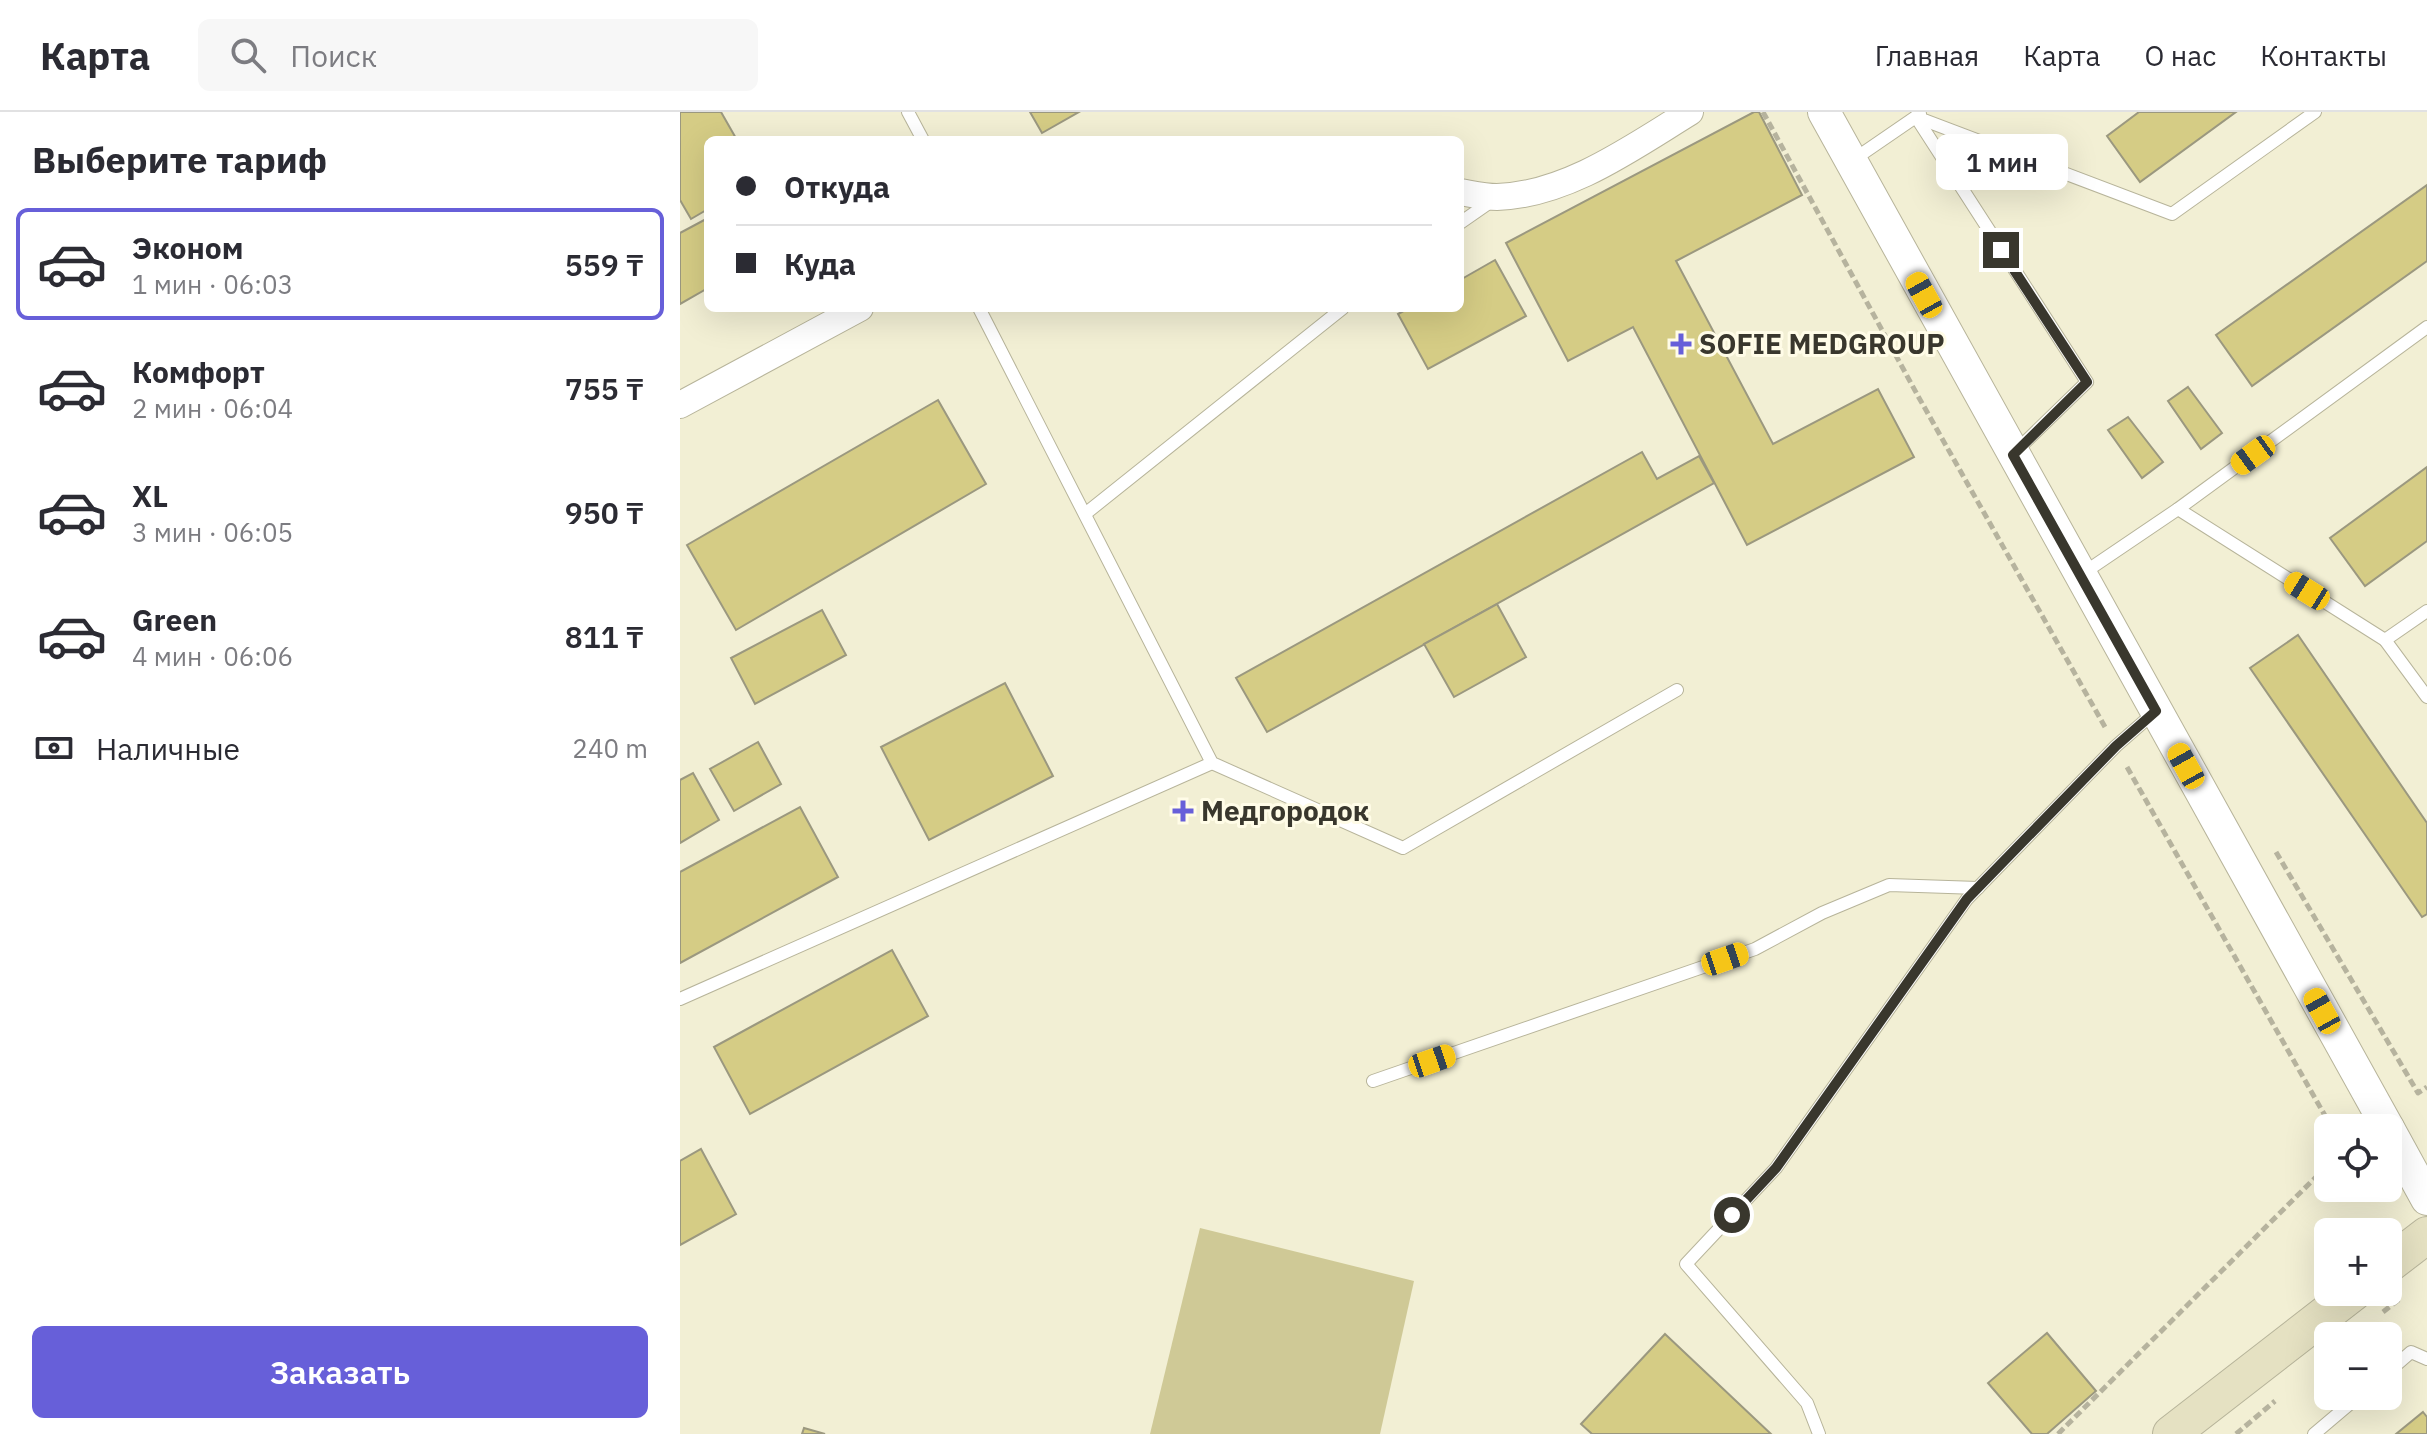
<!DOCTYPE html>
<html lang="ru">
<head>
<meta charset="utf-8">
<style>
	body { margin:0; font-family:"IBM Plex Sans",sans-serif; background:#f7f7f7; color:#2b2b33; height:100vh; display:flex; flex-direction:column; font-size:30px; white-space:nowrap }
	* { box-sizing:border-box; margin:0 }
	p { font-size:26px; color:#7c7c81 }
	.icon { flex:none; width:44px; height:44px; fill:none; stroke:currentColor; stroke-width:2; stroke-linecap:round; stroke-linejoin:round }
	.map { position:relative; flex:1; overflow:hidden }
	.details { display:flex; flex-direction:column; background:#fff; width:680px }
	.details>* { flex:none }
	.top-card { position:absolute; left:24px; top:24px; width:760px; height:176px; border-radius:12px; box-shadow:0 8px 32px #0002; display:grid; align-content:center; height:176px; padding:0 32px; background:#fff }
	.controls { position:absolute; left:1634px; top:1002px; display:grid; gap:16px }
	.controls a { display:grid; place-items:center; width:88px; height:88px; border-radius:12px; background:#fff; box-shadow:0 8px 32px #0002; font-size:40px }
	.end { position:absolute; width:36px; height:36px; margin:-18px; border:10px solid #39372d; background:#fff; box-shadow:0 0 0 4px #fff }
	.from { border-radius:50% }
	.bubble { position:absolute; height:56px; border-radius:12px; background:#fff; box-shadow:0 8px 32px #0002; font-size:26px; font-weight:600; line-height:56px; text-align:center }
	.car { position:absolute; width:24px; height:48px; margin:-24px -12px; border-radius:10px; box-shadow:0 0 6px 2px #0007; background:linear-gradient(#f5c518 24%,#345 0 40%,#f5c518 0 76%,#345 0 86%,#f5c518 0) }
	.top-card b { display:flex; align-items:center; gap:28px; height:76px; font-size:30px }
	.top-card b+b { border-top:2px solid #e1e1e2 }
	.top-card i { width:20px; height:20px; background:#2b2b33 }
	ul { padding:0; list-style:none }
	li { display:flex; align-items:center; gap:24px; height:112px; margin:0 16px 12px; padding:0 16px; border:4px solid transparent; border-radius:12px }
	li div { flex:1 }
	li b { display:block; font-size:30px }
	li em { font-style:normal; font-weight:600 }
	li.active { border-color:#675fd9 }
	li>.icon { width:72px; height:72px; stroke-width:1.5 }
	h2 { padding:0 32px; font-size:36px; line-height:96px }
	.pay { display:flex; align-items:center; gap:20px; height:88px; padding:0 32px; font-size:30px }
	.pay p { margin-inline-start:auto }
	.action { display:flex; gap:16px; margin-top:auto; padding:16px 32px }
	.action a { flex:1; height:92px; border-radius:12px; background:#675fd9; color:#fff; font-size:32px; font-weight:600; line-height:92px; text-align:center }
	header { display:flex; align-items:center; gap:48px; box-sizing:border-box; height:112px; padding:0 40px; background:#fff; border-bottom:2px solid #e1e1e2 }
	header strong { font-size:38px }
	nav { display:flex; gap:44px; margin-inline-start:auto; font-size:28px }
	.search { width:560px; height:72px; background:#f7f7f7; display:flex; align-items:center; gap:20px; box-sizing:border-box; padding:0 28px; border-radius:12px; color:#7c7c81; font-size:30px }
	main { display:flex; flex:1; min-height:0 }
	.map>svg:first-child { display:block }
</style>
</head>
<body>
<header>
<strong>Карта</strong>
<div class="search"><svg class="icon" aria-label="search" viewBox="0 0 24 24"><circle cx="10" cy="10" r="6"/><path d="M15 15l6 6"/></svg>Поиск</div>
<nav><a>Главная</a><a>Карта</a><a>О нас</a><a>Контакты</a></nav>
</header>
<main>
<section class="details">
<h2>Выберите тариф</h2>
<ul>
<li class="active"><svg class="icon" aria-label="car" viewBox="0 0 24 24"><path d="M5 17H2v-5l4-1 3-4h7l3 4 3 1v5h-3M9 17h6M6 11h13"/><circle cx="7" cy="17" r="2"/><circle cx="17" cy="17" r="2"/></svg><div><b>Эконом</b><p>1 мин · 06:03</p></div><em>559 ₸</em></li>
<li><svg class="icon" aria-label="car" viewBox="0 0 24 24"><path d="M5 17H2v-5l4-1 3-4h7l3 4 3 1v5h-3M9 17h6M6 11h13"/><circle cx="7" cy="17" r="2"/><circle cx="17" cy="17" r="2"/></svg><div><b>Комфорт</b><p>2 мин · 06:04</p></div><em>755 ₸</em></li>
<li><svg class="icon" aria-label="car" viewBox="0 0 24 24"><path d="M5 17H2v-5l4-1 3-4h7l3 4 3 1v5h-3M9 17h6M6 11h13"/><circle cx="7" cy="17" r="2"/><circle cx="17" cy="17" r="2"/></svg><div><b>XL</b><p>3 мин · 06:05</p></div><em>950 ₸</em></li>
<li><svg class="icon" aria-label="car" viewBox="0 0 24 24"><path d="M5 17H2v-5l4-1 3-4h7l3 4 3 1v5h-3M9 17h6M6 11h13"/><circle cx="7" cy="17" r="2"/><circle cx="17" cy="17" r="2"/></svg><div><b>Green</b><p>4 мин · 06:06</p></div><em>811 ₸</em></li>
</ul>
<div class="pay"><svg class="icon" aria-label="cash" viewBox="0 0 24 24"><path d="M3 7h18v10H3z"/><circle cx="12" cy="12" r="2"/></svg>Наличные<p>240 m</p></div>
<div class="action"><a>Заказать</a></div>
</section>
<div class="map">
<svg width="1747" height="1322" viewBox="0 0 1747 1322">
	<rect width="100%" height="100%" fill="#f2efd4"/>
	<polygon fill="#cfc996" points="520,1116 734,1169 700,1322 470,1322"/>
	<g fill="#d5cc85" stroke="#9b987f" stroke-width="2">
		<polygon points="0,0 41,0 57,28 28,28 28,97 11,107 0,88"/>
		<polygon points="350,0 399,0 362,21"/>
		<polygon points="1074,0 1079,0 1122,83 996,149 1093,332 1198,277 1234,345 1067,433 953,215 888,249 826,131"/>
		<polygon points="1459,0 1556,0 1460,70 1427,24"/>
		<polygon points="1747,73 1747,149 1572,274 1536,223"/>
		<polygon points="28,106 28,176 0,192 0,121"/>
		<polygon points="815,148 846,204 748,257 718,202 729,196 780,196 780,168"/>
		<polygon points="1508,275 1542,321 1521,337 1488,289"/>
		<polygon points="258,288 306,372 56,518 7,433"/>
		<polygon points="1448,305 1483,350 1462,366 1428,318"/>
		<polygon points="962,340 977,367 1019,344 1034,371 587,620 556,566"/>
		<polygon points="1747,355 1747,429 1685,474 1650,426"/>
		<polygon points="817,492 846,545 774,585 744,532"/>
		<polygon points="142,498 166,543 75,592 51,546"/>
		<polygon points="1618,523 1747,711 1747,802 1742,805 1570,556"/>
		<polygon points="325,571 373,664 249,728 201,635"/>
		<polygon points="78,630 101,672 54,699 30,657"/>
		<polygon points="13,661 39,708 0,731 0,668"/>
		<polygon points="120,695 158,765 0,851 0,760"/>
		<polygon points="212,838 248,904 70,1002 34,935"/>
		<polygon points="21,1037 56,1102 0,1133 0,1049"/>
		<polygon points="1367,1221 1416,1279 1367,1322 1352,1322 1308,1271"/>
		<polygon points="985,1222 1091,1322 912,1322 901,1312"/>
		<polygon points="1743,1300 1747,1305 1747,1322 1716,1322"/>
		<polygon points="124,1316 145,1322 122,1322"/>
	</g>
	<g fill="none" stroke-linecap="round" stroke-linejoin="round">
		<defs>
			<g id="service">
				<polyline points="228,0 243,28"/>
				<polyline points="1236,5 1492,102 1635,0"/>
				<polyline points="1236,5 1407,270 1334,341"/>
				<polyline points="1173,48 1240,2"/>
				<polyline points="780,111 813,88"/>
				<polyline points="299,196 532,651 723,736 997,578"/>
				<polyline points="1498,397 1705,528 1747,499"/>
				<polyline points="405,402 663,196"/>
				<polyline points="1402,462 1498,397 1747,215"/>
				<polyline points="1705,528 1747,585"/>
				<polyline points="0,887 532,651"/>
				<polyline points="693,969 1075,837 1142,801 1209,773 1298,776"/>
				<polyline points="1708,1260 1731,1240 1747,1247"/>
				<polyline points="1139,1322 1127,1291 1006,1152 1096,1056 1287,787 1436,634 1476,599"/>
				<polyline points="1634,1322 1679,1284"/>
			</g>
			<g id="minor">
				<path d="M780,80C792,82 805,85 817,85C887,83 953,35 1010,0"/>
				<polyline points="0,293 180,196"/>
			</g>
			<g id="tertiary">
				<polyline points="1144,0 1708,1016"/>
				<polyline points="1708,1016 1747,1087"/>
			</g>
			<g id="secondary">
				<polyline points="1708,1153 1747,1123"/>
				<polyline points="1491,1322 1674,1180"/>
			</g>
		</defs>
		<use href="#service" stroke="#b7b49a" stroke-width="14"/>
		<use href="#minor" stroke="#b7b49a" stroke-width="28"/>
		<use href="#tertiary" stroke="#b7b49a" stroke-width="34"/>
		<use href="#secondary" stroke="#b7b49a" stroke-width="38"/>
		<g stroke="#b6b39e" stroke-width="5" stroke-dasharray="8 4" stroke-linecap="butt">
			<polyline points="1083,0 1238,284 1425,615"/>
			<polyline points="1447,655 1652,1016"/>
			<polyline points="1596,740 1738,981 1747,975"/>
			<polyline points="1703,1200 1721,1186"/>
			<polyline points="1378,1322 1648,1053"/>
			<polyline points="1556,1322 1595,1289"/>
		</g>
		<use href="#service" stroke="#fff" stroke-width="12"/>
		<use href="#minor" stroke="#fff" stroke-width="26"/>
		<use href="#tertiary" stroke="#fff" stroke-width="32"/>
		<use href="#secondary" stroke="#e5e1c2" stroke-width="36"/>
	</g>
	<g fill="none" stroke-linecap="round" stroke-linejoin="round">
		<polyline stroke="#39372d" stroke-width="10" points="1052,1103 1096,1056 1287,787 1436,634 1476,599 1333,343 1407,270 1321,138"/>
	</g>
	<g fill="#675fd9" stroke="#fffce7" stroke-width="3">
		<path d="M997 220h8v8h8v8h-8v8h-8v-8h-8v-8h8z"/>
		<path d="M499 687h8v8h8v8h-8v8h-8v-8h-8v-8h8z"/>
	</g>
	<g text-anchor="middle" stroke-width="6" stroke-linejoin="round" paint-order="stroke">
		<g font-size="28" font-weight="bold" fill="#39372d" stroke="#fffce7" text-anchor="start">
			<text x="1019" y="242">SOFIE MEDGROUP</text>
			<text x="521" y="709">Медгородок</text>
		</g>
	</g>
</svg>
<div class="controls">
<a><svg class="icon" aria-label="locate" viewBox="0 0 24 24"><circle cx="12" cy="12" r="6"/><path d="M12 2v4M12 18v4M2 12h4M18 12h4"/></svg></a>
<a>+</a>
<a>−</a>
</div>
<i class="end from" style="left:1052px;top:1103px"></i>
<i class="end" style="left:1321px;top:138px"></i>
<div class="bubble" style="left:1256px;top:22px;width:132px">1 мин</div>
<i class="car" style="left:1244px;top:183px;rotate:331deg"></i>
<i class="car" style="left:1573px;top:343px;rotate:234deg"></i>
<i class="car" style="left:1627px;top:479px;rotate:302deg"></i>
<i class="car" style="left:1506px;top:654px;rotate:331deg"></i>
<i class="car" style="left:1045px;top:847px;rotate:71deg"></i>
<i class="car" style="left:1642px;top:899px;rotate:331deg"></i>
<i class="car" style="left:752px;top:949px;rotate:71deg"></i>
<div class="top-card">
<b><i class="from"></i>Откуда</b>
<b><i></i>Куда</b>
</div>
</div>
</main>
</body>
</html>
